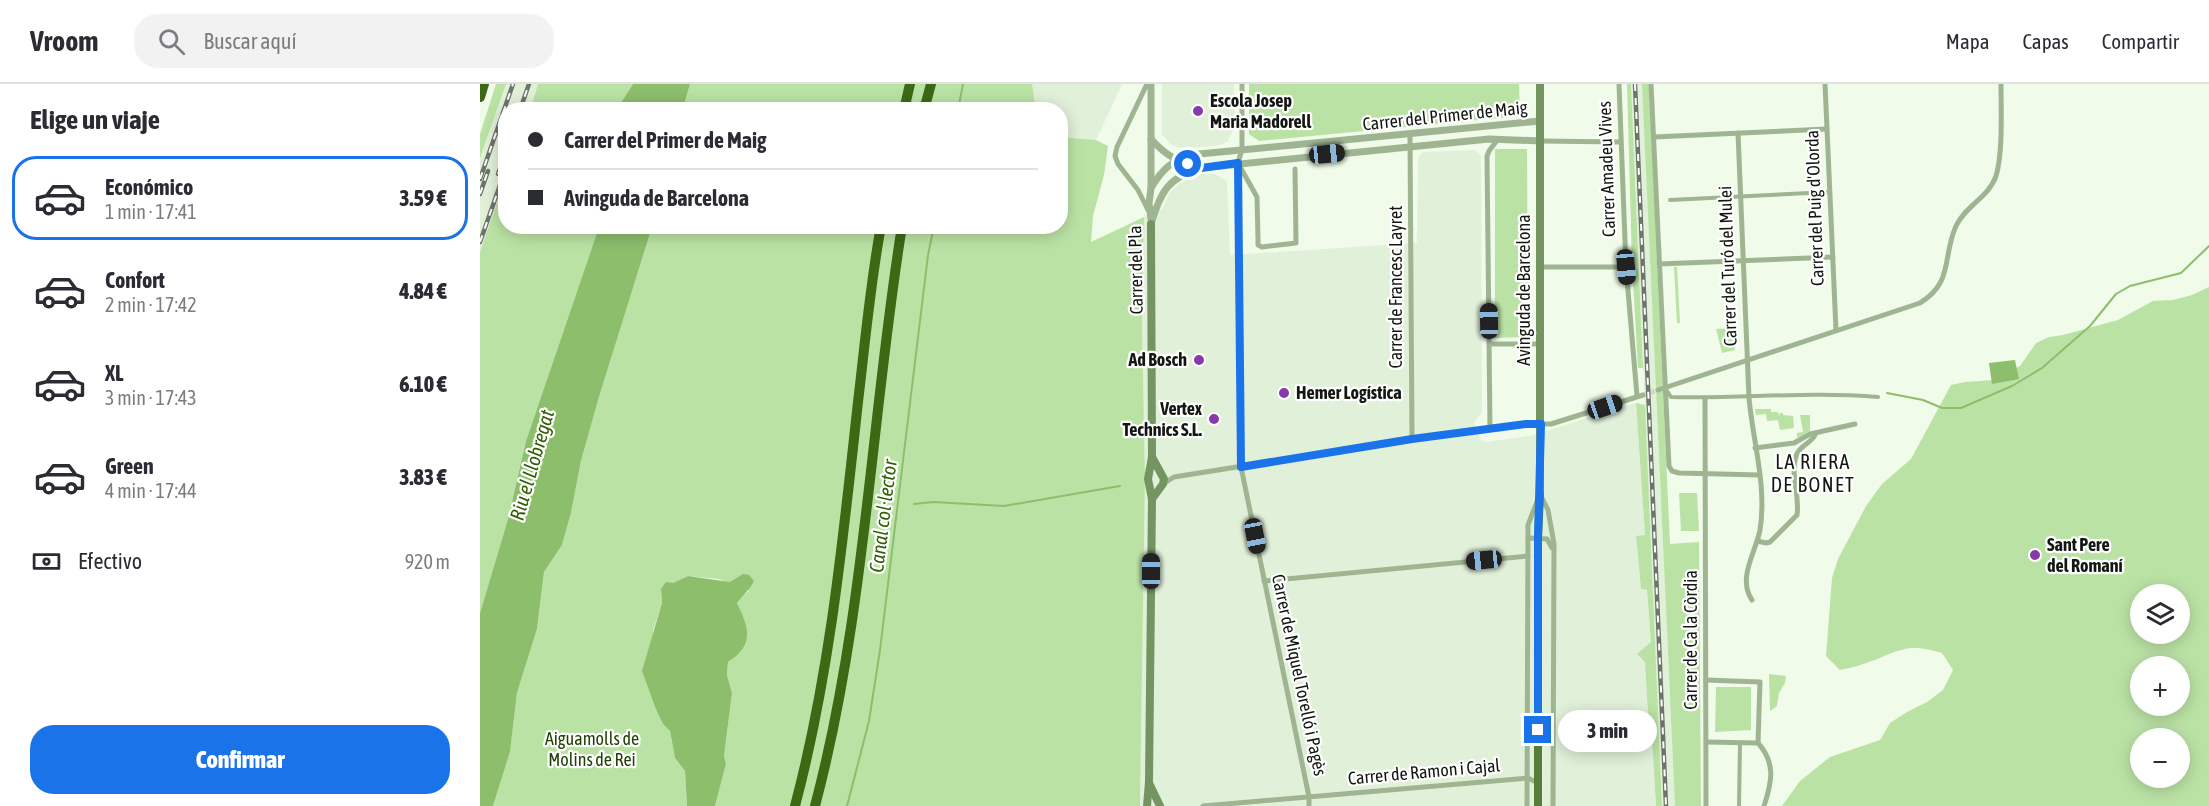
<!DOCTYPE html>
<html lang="es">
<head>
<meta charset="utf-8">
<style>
	body { margin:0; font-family:"Asap Condensed",sans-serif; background:#f2f2f3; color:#2b2b33; height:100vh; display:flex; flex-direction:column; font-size:22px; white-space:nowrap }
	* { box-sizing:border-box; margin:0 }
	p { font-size:20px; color:#7c7c81 }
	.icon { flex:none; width:33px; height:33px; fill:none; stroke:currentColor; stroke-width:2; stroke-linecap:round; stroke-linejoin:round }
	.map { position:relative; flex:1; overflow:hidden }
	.panel { display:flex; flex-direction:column; background:#fff; width:480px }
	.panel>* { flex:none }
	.guide { position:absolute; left:18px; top:18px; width:570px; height:132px; border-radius:24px; box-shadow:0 3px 15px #0003; display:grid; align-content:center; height:132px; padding:0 30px; background:#fff }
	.fabs { position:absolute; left:1650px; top:500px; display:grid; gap:12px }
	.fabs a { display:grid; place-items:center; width:60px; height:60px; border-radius:50%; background:#fff; box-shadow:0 3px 15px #0003; font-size:30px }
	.end { position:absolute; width:27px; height:27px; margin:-14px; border:8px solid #1a73e8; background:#fff; box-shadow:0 0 0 3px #fff }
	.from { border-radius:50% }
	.bubble { position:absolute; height:42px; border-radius:21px; background:#fff; box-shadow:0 3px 15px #0003; font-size:20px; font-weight:800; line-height:42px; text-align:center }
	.car { position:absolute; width:18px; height:36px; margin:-18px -9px; border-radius:8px; box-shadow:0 0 4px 2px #0007; background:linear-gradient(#222 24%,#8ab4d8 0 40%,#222 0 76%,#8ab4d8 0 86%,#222 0) }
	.guide b { display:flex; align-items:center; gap:21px; height:57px; font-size:22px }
	.guide b+b { border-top:2px solid #e1e1e2 }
	.guide i { width:15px; height:15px; background:#2b2b33 }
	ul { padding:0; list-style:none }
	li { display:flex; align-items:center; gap:18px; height:84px; margin:0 12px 9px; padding:0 18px; border:3px solid transparent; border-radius:24px }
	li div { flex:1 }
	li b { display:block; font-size:22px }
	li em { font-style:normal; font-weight:800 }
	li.current { border-color:#1a73e8 }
	li>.icon { width:54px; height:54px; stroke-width:1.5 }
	h2 { padding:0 30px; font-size:27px; line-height:72px }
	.pay { display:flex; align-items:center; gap:15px; height:66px; padding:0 30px; font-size:22px }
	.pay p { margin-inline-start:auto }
	.button { display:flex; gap:12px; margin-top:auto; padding:12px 30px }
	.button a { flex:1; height:69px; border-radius:24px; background:#1a73e8; color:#fff; font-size:24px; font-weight:800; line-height:69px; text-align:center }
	header { display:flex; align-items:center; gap:36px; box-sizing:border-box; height:84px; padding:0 30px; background:#fff; border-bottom:2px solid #e1e1e2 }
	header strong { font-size:28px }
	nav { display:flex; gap:33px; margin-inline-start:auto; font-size:21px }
	.search { width:420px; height:54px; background:#f2f2f3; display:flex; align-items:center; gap:15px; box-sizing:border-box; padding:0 21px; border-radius:24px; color:#7c7c81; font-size:22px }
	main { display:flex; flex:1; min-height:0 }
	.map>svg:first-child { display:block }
</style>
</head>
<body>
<header>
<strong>Vroom</strong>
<div class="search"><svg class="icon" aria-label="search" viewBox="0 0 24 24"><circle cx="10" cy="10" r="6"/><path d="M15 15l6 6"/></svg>Buscar aquí</div>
<nav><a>Mapa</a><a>Capas</a><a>Compartir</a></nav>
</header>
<main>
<section class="panel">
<h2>Elige un viaje</h2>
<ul>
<li class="current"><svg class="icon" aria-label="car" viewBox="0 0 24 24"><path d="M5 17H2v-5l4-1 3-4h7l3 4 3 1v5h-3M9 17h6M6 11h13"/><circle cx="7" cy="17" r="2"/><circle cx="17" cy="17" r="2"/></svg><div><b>Económico</b><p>1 min · 17:41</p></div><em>3.59 €</em></li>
<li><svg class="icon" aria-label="car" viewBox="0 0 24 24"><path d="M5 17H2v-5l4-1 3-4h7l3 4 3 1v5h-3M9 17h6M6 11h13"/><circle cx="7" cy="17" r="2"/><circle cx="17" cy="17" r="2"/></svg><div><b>Confort</b><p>2 min · 17:42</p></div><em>4.84 €</em></li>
<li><svg class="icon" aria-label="car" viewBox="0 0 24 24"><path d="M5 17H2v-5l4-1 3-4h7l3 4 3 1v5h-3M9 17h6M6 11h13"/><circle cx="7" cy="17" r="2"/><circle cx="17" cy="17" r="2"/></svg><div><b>XL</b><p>3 min · 17:43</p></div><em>6.10 €</em></li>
<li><svg class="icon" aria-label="car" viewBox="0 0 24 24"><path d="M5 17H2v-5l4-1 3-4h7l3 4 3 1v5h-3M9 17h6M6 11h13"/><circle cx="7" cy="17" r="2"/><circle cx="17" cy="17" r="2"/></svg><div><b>Green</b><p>4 min · 17:44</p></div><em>3.83 €</em></li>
</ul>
<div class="pay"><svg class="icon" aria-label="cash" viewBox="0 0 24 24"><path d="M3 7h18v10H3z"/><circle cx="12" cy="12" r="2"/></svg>Efectivo<p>920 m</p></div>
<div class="button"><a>Confirmar</a></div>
</section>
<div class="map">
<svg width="1729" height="722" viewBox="0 0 1729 722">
	<rect width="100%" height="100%" fill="#f0fbe9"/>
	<g fill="#e1f0d9">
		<polygon points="26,0 58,0 50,25 26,26 25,95 0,168 0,74"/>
		<polygon points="552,0 642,0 616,56 581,53 580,26 556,25"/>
		<polygon points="682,0 754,0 755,43 747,58 740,61 703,65 690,60 682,50"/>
		<polygon points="1151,0 1162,0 1195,722 1182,722"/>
		<polygon points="995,66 1001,72 1002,329 994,338 1000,355 1006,358 1050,352 1156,319 1165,451 1156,453 1161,505 1167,506 1171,558 1165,578 1168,630 1172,656 1176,722 660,722 665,392 662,237 664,133 682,125 690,108 700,99 720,90 735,90 747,97 750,171 937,159 938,73 943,68"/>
	</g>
	<g fill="#bbe2a5" fill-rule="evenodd">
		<polygon points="16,0 26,0 0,74 0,50"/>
		<polygon points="58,0 153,0 137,25 50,26"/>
		<polygon points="210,0 552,0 556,25 203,26"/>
		<polygon points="769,0 1039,0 1040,32 779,57 769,50"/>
		<polygon points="1147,0 1151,0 1163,284 1158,284 1152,179"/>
		<polygon points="1162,0 1169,0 1190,460 1219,458 1221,722 1195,722"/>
		<path d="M581,53L616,56L628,62L624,91L613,132L611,158L664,133L662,237L665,392L660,722H235L246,680L244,672L252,609L247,591L248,578C276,561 267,544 257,519L261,512L269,507L239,495L208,492L181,505L182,519L173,547L183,640L190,647L195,674L205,687L207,722H13L30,668L37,609L57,545L64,488L82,461L91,429L101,377L119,313L172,143L580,142Z"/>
		<polygon points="1015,65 1047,65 1048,253 1015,254"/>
		<polygon points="25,95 26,142 119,143 46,357 28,435 0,529 0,168"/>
		<polygon points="1194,183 1197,183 1200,239 1197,239"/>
		<path d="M1729,203V722H1302L1320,697L1350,673L1400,656L1410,639L1427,628L1447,618L1463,606L1473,586L1462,569C1423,557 1418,569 1383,580C1376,583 1367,584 1360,586L1346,572L1352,494L1358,475L1386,422L1402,400L1431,375L1471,301L1485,298L1514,296L1540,282L1556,259L1569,253L1583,251L1638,236L1673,217L1693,216L1712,211ZM1660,510H1700V549H1660ZM1660,582H1700V621H1660ZM1660,654H1700V693H1660Z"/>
		<polygon points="1254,244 1255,266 1242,269 1236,245"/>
		<polygon points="1156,319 1165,321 1182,722 1176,722 1172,656 1168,630 1165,578 1157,570 1171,558 1167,506 1161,505 1156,452 1165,451"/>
		<polygon points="1275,325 1291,325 1291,328 1298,328 1299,332 1300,329 1303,329 1303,331 1313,332 1314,344 1300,346 1298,336 1287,337 1286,330 1276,331"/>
		<polygon points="1320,331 1330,331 1330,347 1317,354 1317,349 1323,348"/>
		<polygon points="1199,409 1217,409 1219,447 1201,447"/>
		<polygon points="1289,590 1306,592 1305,599 1299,609 1297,622 1290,627"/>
		<polygon points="1236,603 1271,603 1271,646 1235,648"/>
	</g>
	<g fill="#8cbe6c">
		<polygon points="153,0 210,0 203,25 137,25"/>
		<polygon points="119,143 172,143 119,313 101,377 91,429 82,461 64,488 57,545 37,609 30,668 13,722 0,722 0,529 28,435 46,357"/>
		<polygon points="1535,276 1539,295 1512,300 1509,279"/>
		<path d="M263,490L269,491L274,497C269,507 263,510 257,519C269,544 275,561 248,578L247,591L252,609L244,672L246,680L235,722H207L205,687L195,674L190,647L183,640L176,625L162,587L182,519L181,505L186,498L193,499L208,492L250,498Z"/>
	</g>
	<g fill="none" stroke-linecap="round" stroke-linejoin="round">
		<g stroke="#8cbe6c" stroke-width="2">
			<polyline points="478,26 483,0"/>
			<polyline points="1407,309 1443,316 1462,324 1481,324 1532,302 1562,284 1610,242 1636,210 1650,202 1701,189 1729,162"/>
			<polyline points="434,420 453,418 524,422 640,402"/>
			<polyline points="367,722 389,637 400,566 448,171 454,142"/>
		</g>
		<polyline stroke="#cfd9c9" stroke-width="5" stroke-dasharray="5 2.5" stroke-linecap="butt" points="1163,311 1178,306"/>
		<g stroke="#9fb592" stroke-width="4">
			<polyline points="1190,116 1350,108"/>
			<path d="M1185,304L1191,313C1260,315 1329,307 1398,313"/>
			<polyline points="1259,722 1260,659"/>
		</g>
		<g stroke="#9fb592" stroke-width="5">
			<polyline points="667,0 637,63 635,72 638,80 658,106 668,126"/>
			<polyline points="762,0 762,65 758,79 761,383 829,713 829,722"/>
			<polyline points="1139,0 1146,183 1157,312"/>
			<polyline points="1171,0 1189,382 1192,387 1199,389 1280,391"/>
			<polyline points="1345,0 1356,246"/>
			<path d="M1258,49L1269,314C1273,358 1287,402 1280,446C1276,468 1257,494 1272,516"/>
			<polyline points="930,51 932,355"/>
			<polyline points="1174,53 1347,45"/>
			<polyline points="1061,57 1140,58"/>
			<polyline points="759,81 777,113 778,155 778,161 782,163 816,159 815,85"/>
			<polyline points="1179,180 1353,173"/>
			<polyline points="1061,183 1146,183"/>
			<polyline points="1010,260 1061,260"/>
			<path d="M1178,306L1440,219C1474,198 1462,173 1476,142C1485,122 1509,113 1516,92C1523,70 1521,25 1521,0"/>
			<polyline points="1225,314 1226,722"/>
			<polyline points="1010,345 1007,72 1009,67 1018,55"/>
			<polyline points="1275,364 1314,359 1330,350 1375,340"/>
			<polyline points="683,400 694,393 932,355 1047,340 1071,340 1163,311"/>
			<polyline points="1062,414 1068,426 1074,460 1073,722"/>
			<polyline points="1048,454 1067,455 1072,464"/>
			<path d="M1277,457L1286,459L1290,458L1317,431C1320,412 1310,390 1316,372C1319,362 1330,360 1335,351"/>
			<polyline points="784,497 1048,472"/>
			<polyline points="1226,596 1280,598 1278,659"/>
			<polyline points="1227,658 1278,659"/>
			<path d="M1278,659C1296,679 1292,698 1284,722"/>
			<polyline points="723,722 1048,694 1058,699"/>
			<polyline points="1047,722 1048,441 1058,415"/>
		</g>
		<g stroke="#9fb592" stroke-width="7">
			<path d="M671,55C687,73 697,77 721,84"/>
			<path d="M671,104C681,87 691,77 709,71L1060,37"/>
			<polyline points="671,135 669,120 671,104 671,0"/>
			<path d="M671,140C680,109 688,93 721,84L1009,55L1061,57"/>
		</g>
		<g stroke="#749561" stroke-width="8">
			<polyline points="1060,0 1060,411"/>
			<polyline points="672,373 684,395 683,400 672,415"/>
			<polyline points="669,699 680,722"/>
			<polyline points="667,722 669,698 672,415 668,395 672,373 671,140"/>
		</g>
		<polyline stroke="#567e3b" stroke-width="8" points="1058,722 1058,454 1060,411"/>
		<g stroke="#3b6914" stroke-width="10">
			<polyline points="0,13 4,0"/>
			<polyline points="424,26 430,0"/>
			<polyline points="444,26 451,0"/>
			<path d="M315,722C350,590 363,454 378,318C385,260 390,201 401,142"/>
			<path d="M335,722C385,533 391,335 422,142"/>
		</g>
		<defs>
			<g id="rail">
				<polyline points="1155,0 1186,722"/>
				<polyline points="40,26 49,0"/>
				<polyline points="18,90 26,68"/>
				<polyline points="0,95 33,0"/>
				<polyline points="0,110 8,87"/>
				<polyline points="0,158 26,84"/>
			</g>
		</defs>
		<use href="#rail" stroke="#6d7469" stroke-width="4.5"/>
		<use href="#rail" stroke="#fff" stroke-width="2" stroke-dasharray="7" stroke-linecap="butt"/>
	</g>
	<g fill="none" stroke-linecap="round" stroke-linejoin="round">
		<polyline stroke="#1a73e8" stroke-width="8" points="708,80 721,84 758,79 761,383 932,355 1046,340 1061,340 1058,454 1058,646"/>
	</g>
	<g fill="#893aaa" stroke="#fff" stroke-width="2">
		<circle cx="718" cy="27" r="6"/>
		<circle cx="719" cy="276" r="6"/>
		<circle cx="804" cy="309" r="6"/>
		<circle cx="734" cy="335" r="6"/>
		<circle cx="1555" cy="471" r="6"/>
	</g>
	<g text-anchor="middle" stroke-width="4.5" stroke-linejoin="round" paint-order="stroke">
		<g font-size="18" font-weight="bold" fill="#131711" stroke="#fff" text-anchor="start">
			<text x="730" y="23">Escola Josep<tspan x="730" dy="21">Maria Madorell</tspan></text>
			<text x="707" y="282" text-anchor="end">Ad Bosch</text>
			<text x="816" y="315">Hemer Logística</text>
			<text x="722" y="331" text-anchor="end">Vertex<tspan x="722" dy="21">Technics S.L.</tspan></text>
			<text x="1567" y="467">Sant Pere<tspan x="1567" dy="21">del Romaní</tspan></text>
		</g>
		<g font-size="18" fill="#131711" stroke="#fff">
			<text transform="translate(965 32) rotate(-6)" y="6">Carrer del Primer de Maig</text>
			<text transform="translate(1127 85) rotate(-92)" y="6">Carrer Amadeu Vives</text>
			<text transform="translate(1335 124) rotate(-92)" y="6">Carrer del Puig d'Olorda</text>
			<text transform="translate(1248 182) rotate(-92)" y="6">Carrer del Turó del Mulei</text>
			<text transform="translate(656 186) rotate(-91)" y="6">Carrer del Pla</text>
			<text transform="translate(916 203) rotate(-90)" y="6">Carrer de Francesc Layret</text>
			<text transform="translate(1044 206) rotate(-90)" y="6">Avinguda de Barcelona</text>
			<text transform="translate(1211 556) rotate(-90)" y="6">Carrer de Ca la Còrdia</text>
			<text transform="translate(819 591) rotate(78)" y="6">Carrer de Miquel Torelló i Pagès</text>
			<text transform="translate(944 688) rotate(-5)" y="6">Carrer de Ramon i Cajal</text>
		</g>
		<g font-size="18" fill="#214105" stroke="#fff">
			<text x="112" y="661">Aiguamolls de<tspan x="112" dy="21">Molins de Rei</tspan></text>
		</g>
		<g font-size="20" letter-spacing="1.5" fill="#131711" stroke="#fff">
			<text x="1333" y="385">LA RIERA<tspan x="1333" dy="23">DE BONET</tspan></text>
		</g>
		<g font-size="20" font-style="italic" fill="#315f04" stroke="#fff">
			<text transform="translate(52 381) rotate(-74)" y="7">Riu el Llobregat</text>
			<text transform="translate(403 432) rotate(-83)" y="7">Canal col·lector</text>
		</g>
	</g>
</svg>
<div class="fabs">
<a><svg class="icon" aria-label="layers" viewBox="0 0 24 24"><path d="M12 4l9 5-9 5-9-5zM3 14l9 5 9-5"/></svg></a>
<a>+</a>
<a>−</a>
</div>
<i class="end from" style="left:708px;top:80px"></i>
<i class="end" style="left:1058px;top:646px"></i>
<div class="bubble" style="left:1078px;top:626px;width:99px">3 min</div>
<i class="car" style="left:847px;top:70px;rotate:84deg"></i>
<i class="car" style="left:1146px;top:183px;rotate:175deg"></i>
<i class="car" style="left:1009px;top:237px;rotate:359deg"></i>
<i class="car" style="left:1125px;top:323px;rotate:71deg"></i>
<i class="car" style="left:775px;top:452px;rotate:169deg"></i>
<i class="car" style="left:1004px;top:476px;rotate:264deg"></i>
<i class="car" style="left:671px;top:487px;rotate:0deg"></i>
<div class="guide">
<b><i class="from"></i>Carrer del Primer de Maig</b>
<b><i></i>Avinguda de Barcelona</b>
</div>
</div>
</main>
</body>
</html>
